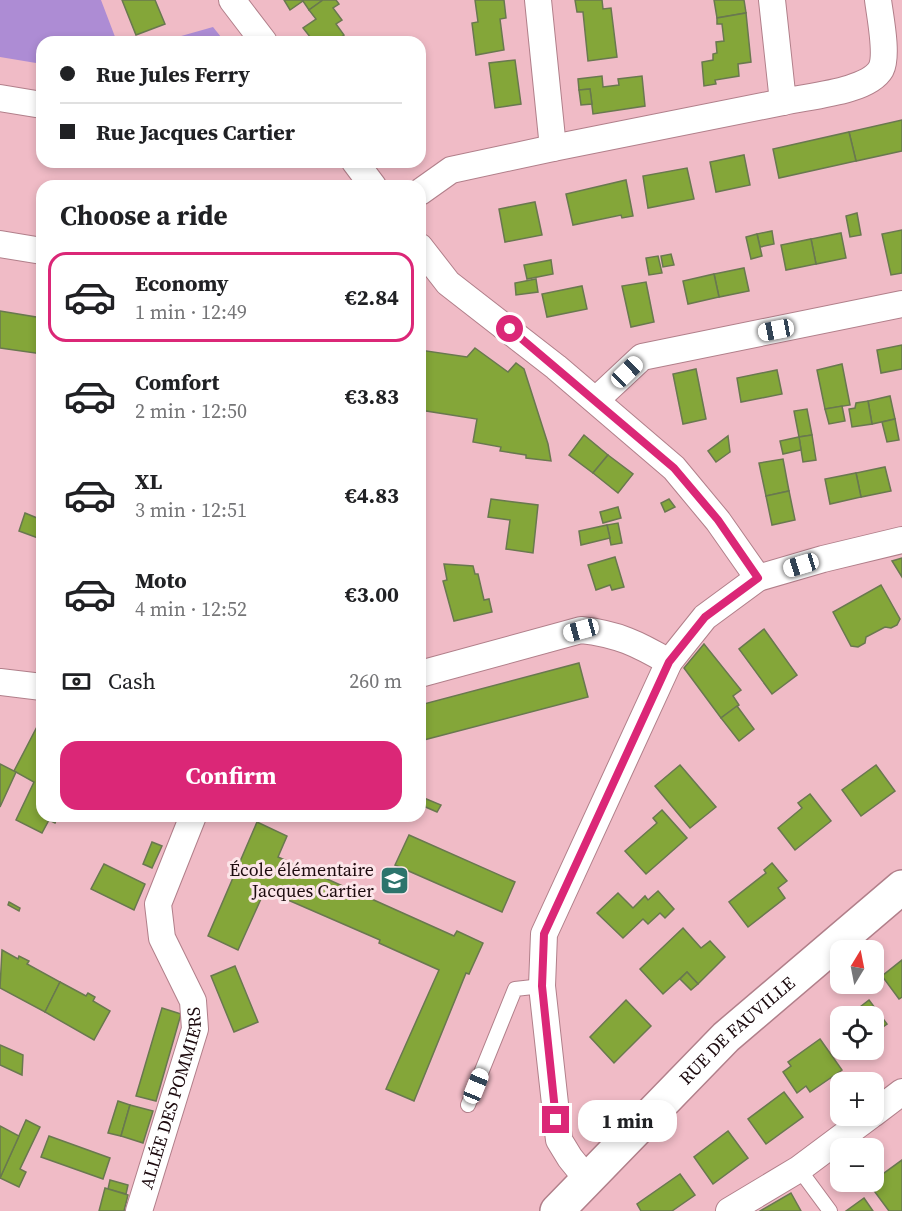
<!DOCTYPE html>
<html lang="en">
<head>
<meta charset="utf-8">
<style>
	body { margin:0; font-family:"Source Serif 4",serif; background:#f2f2f2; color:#202124; height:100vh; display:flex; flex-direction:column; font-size:22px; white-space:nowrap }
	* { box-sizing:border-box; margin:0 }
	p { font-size:20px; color:#757577 }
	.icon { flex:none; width:33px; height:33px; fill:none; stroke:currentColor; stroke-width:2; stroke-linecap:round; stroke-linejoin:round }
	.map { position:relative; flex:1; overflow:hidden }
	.drawer { position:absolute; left:36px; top:180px; width:390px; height:642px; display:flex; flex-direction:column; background:#fff; border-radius:18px; box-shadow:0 3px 9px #0003 }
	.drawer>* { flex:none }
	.banner { position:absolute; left:36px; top:36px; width:390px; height:132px; border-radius:18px; box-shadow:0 3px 9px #0003; display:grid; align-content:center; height:132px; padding:0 24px; background:#fff }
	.needle { width:39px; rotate:10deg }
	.controls { position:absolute; left:830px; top:940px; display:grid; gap:12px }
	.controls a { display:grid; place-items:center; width:54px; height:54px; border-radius:12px; background:#fff; box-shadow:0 3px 9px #0003; font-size:30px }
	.end { position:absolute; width:27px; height:27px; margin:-14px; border:8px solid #db2777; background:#fff; box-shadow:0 0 0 3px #fff }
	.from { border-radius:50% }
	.bubble { position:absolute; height:42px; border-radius:18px; background:#fff; box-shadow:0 3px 9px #0003; font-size:20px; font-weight:700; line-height:42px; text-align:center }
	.car { position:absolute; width:18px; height:36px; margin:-18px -9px; border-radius:8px; box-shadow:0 0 4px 2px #0007; background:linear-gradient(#fff 24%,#345 0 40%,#fff 0 76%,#345 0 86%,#fff 0) }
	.banner b { display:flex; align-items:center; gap:21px; height:57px; font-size:22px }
	.banner b+b { border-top:2px solid #e0e0e0 }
	.banner i { width:15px; height:15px; background:#202124 }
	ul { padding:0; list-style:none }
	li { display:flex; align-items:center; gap:18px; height:90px; margin:0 12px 9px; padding:0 12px; border:3px solid transparent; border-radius:18px }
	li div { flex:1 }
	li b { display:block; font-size:22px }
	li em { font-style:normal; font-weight:700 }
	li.selected { border-color:#db2777 }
	li>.icon { width:54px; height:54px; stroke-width:1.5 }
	h2 { padding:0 24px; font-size:27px; line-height:72px }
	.pay { display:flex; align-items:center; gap:15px; height:66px; padding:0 24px; font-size:22px }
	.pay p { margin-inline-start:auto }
	.button { display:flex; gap:12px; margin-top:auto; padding:12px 24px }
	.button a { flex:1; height:69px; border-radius:18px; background:#db2777; color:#fff; font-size:24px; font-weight:700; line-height:69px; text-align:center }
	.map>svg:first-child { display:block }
</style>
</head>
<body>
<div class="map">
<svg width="902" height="1211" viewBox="0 0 902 1211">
	<rect width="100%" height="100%" fill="#f0bbc6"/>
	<g fill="#ad8cd4">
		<polygon points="0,0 101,0 117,42 42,42 42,64 0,57"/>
		<polygon points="213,27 225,42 160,42"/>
	</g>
	<g fill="#84a639" stroke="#69784f" stroke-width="1.5">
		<polygon points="122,0 155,0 165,24 136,35"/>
		<polygon points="284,0 323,0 309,10 303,1 290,10"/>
		<polygon points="323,0 336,0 339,4 333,8 342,20 336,24 344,35 335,42 314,42 303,28 316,19 309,10"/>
		<polygon points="475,0 504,0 506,18 500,19 504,50 476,55 472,23 478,22"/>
		<polygon points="575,0 602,0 603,9 611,8 617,57 588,61 583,12 577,12"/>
		<polygon points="714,0 744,0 746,13 717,18"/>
		<polygon points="746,13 751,62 738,64 739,76 715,80 716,84 704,86 702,62 713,60 713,54 717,53 716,42 724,41 722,24 717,24 717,18"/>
		<polygon points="515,60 521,104 495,108 489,63"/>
		<polygon points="602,76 603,87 619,85 618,79 642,76 645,106 593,114 590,89 579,90 578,79"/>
		<polygon points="590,89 592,104 581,105 579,90"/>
		<polygon points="902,120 902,151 856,161 849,132"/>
		<polygon points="849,132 856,161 779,178 773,149"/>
		<polygon points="744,155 750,185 716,192 710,162"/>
		<polygon points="687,168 694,199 648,208 643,176"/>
		<polygon points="626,180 633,216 622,218 621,215 573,225 566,194"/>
		<polygon points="535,202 542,235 505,242 499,209"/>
		<polygon points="857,213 861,235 850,237 846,216"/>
		<polygon points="902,230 902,273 891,275 882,234"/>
		<polygon points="772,231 774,244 760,247 757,234"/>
		<polygon points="841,233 846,258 816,264 811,239"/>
		<polygon points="757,234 762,256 751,259 746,237"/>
		<polygon points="811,239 816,264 786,270 781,245"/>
		<polygon points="671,254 674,265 663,267 661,256"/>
		<polygon points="658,256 662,273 649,275 646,258"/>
		<polygon points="551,260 553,274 527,279 524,265"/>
		<polygon points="744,268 749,291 719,297 714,274"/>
		<polygon points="714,274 719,297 688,304 683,281"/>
		<polygon points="536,279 538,292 516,295 515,283"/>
		<polygon points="646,282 654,322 631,327 622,286"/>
		<polygon points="582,286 587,309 547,317 542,294"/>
		<polygon points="0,311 42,318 42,354 0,348"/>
		<polygon points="902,345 902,369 881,373 877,350"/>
		<polygon points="475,348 508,372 516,363 524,369 548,444 551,461 526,458 526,455 500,451 501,447 473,442 477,419 420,410 420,350 467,357"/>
		<polygon points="842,364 850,405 825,409 817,370"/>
		<polygon points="696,369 706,419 683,424 673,374"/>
		<polygon points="777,370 782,394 741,402 737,378"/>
		<polygon points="890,396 895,419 872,424 868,401"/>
		<polygon points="868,401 872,424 852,427 849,409 855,408 856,403"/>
		<polygon points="842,406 845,421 829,424 825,409"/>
		<polygon points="807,409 812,435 799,437 794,411"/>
		<polygon points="895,419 899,440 887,442 882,422"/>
		<polygon points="584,435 608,455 593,473 569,455"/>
		<polygon points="812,435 816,460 803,462 799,437"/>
		<polygon points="728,436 730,452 716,462 708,451"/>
		<polygon points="799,437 801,450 783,454 780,441"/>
		<polygon points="608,455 633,474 618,493 593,473"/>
		<polygon points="783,459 789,491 766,496 759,463"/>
		<polygon points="885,467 891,491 861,497 856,473"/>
		<polygon points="856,473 861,497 830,504 825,479"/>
		<polygon points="789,491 795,520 772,525 766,496"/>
		<polygon points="491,499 538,505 533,553 506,549 510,520 488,517"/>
		<polygon points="669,499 675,507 665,512 661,503"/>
		<polygon points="618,507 621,518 603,523 600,512"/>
		<polygon points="25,513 42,520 38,538 19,531"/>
		<polygon points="618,523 622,543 611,545 607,525"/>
		<polygon points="607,525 610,538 581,545 579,531"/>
		<polygon points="615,557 624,587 612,590 610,585 596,590 588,565"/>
		<polygon points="902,558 902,577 892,561"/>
		<polygon points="444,564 473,566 475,574 478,574 484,600 489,599 492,612 454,621 443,581 447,580"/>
		<polygon points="881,585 900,619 897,625 891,628 885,627 866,637 865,643 858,647 851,646 833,612"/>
		<polygon points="764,629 797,675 772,694 739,649"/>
		<polygon points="704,644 741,690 733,696 739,705 721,718 684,668"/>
		<polygon points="579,663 588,697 420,741 420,705"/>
		<polygon points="737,706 754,729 739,741 721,718"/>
		<polygon points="40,721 42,722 42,816 58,816 55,823 49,820 42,833 16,820 34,782 14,771"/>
		<polygon points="0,764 16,772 0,807"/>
		<polygon points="680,765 716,807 690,828 655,786"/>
		<polygon points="876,765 895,791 861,816 842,790"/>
		<polygon points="810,794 831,821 795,850 778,828 802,808 798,803"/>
		<polygon points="424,798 441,805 437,812 421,805"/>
		<polygon points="662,810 687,838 646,874 625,851 657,823 653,818"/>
		<polygon points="257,822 287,836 278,857 454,936 457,931 483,943 469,974 466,973 414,1101 386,1089 439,970 379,943 380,940 265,890 238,950 208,936"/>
		<polygon points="409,835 515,882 502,912 395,865"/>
		<polygon points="152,842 162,846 152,868 143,864"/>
		<polygon points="772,863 787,881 778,888 785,898 748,927 729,902 766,873 764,870"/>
		<polygon points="104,864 145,884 134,910 91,889"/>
		<polygon points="658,891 674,909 665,918 660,913 648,924 643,919 623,938 597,913 618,893 633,908 645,896 648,900"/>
		<polygon points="9,902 20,908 19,911 8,905"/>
		<polygon points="683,928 701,948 710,941 725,957 698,984 687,972 663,994 640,969"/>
		<polygon points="2,950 18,959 19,956 29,961 27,964 60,982 45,1012 0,988"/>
		<polygon points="902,960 902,997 899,999 882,976"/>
		<polygon points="235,966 258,1022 234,1032 211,976"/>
		<polygon points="687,972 698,984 691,990 680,979"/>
		<polygon points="60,982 86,996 88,993 95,997 93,1001 110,1011 94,1040 45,1012"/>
		<polygon points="626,1000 651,1026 614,1063 590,1037"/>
		<polygon points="869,1000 887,1024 873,1034 873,1017 847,1017"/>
		<polygon points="162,1008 181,1014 156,1101 136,1096"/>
		<polygon points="820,1039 842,1070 810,1092 806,1086 797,1093 783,1072 791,1066 788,1062"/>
		<polygon points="0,1045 23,1055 22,1075 0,1065"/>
		<polygon points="784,1092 803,1117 766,1144 748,1119"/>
		<polygon points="118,1101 130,1105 121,1136 108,1133"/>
		<polygon points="130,1105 153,1111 143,1143 121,1136"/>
		<polygon points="26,1120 40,1127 20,1169 26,1172 19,1187 0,1178"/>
		<polygon points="0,1126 19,1136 0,1178"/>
		<polygon points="728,1131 748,1158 713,1184 694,1157"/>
		<polygon points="49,1136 110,1158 103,1179 41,1157"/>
		<polygon points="902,1160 902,1211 889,1211 869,1184"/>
		<polygon points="680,1174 695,1195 672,1211 641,1211 637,1204"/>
		<polygon points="110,1180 128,1185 126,1194 108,1189"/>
		<polygon points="105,1188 128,1195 124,1211 99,1211"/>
		<polygon points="791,1193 801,1211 760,1211"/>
		<polygon points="864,1198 873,1211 846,1211"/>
	</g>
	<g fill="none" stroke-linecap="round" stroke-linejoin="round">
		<defs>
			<g id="lane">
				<polyline points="468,1105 515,989 542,986"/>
				<polyline points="799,1169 830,1211"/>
			</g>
			<g id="street">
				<polyline points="232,0 264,42"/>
				<polyline points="538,0 553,148 783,102"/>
				<path d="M772,0L783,102C808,96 868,92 881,69C888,55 880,16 878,0"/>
				<polyline points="0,98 42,105"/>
				<polyline points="355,162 373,186"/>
				<polyline points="420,192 451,170 553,148"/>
				<polyline points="0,244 42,251"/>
				<polyline points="420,247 448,283 556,367 674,468 718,521 758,578"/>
				<polyline points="596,400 642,357 902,304"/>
				<path d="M420,674L581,630C618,634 638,644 669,662"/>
				<polyline points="0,682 42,687"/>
				<polyline points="873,1114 902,1092"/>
				<polyline points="587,1179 570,1158 559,1140 542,986 544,934 669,662 705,617 758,578 823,559 902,540"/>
				<path id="s1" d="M139,1211L195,1029L193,1001L162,938L158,904L193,816"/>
				<polyline points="729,1211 799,1169 870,1116"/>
			</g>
			<g id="secondary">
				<path id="s2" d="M557,1211L726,1037L902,887"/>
			</g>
		</defs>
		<use href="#lane" stroke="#b17f8a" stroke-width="16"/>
		<use href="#street" stroke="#b17f8a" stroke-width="28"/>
		<use href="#secondary" stroke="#b17f8a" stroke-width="36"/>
		<use href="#lane" stroke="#fff" stroke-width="14"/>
		<use href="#street" stroke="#fff" stroke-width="26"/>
		<use href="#secondary" stroke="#fff" stroke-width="33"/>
	</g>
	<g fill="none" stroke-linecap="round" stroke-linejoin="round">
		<polyline stroke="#db2777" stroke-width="8" points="510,329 674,468 718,520 758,578 705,617 669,662 544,934 542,986 556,1120"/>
	</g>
	<defs>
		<symbol id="school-square" viewBox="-11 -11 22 22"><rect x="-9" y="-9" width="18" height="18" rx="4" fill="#2d746c" stroke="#fce5e9"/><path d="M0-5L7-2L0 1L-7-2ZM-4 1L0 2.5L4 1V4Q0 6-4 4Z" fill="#fff"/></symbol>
	</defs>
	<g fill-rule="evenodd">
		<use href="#school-square" x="378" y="864" width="33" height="33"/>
	</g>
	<g text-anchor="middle" stroke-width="6" stroke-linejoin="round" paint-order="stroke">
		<g font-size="18" fill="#1c0a0e" stroke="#fce5e9" text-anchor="end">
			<text x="374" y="876">École élémentaire<tspan x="374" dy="21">Jacques Cartier</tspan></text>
		</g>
		<g font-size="18" fill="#1c0a0e" stroke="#fce5e9">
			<text dy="6" stroke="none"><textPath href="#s2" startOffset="255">RUE DE FAUVILLE</textPath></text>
			<text dy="6" stroke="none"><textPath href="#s1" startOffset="118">ALLÉE DES POMMIERS</textPath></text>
		</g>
	</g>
</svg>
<div class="controls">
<a><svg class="needle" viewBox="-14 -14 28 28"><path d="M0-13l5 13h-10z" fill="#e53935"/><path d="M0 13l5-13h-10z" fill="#757577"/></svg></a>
<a><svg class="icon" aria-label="locate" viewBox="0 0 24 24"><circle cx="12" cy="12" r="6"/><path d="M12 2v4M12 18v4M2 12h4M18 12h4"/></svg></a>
<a>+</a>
<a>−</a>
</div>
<i class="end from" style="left:510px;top:329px"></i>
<i class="end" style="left:556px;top:1120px"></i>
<div class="bubble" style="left:578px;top:1100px;width:99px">1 min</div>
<i class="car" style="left:776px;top:330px;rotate:259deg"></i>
<i class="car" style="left:627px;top:372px;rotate:46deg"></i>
<i class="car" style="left:801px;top:565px;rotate:253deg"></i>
<i class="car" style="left:581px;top:630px;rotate:255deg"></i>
<i class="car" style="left:476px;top:1086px;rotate:22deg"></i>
<div class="banner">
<b><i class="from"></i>Rue Jules Ferry</b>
<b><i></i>Rue Jacques Cartier</b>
</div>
<section class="drawer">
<h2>Choose a ride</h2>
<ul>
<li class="selected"><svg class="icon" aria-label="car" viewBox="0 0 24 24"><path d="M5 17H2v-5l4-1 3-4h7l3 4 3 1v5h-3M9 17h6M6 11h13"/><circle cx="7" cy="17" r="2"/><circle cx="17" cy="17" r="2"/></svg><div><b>Economy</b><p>1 min · 12:49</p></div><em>€2.84</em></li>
<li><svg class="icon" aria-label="car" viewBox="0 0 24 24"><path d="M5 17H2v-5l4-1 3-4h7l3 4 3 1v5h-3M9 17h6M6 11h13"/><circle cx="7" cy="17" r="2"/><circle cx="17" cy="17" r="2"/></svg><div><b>Comfort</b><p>2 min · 12:50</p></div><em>€3.83</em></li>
<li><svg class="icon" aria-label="car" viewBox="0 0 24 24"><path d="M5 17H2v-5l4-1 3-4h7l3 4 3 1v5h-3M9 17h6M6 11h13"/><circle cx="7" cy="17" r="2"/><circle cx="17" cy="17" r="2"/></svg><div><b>XL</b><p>3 min · 12:51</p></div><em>€4.83</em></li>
<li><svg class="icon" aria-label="car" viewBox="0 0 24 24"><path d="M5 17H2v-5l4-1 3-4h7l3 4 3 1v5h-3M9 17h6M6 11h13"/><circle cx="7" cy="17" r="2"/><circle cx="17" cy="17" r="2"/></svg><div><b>Moto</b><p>4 min · 12:52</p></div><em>€3.00</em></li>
</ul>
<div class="pay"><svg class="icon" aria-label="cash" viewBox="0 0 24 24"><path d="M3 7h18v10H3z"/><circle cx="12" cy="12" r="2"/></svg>Cash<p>260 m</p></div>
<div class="button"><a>Confirm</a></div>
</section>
</div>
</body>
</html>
